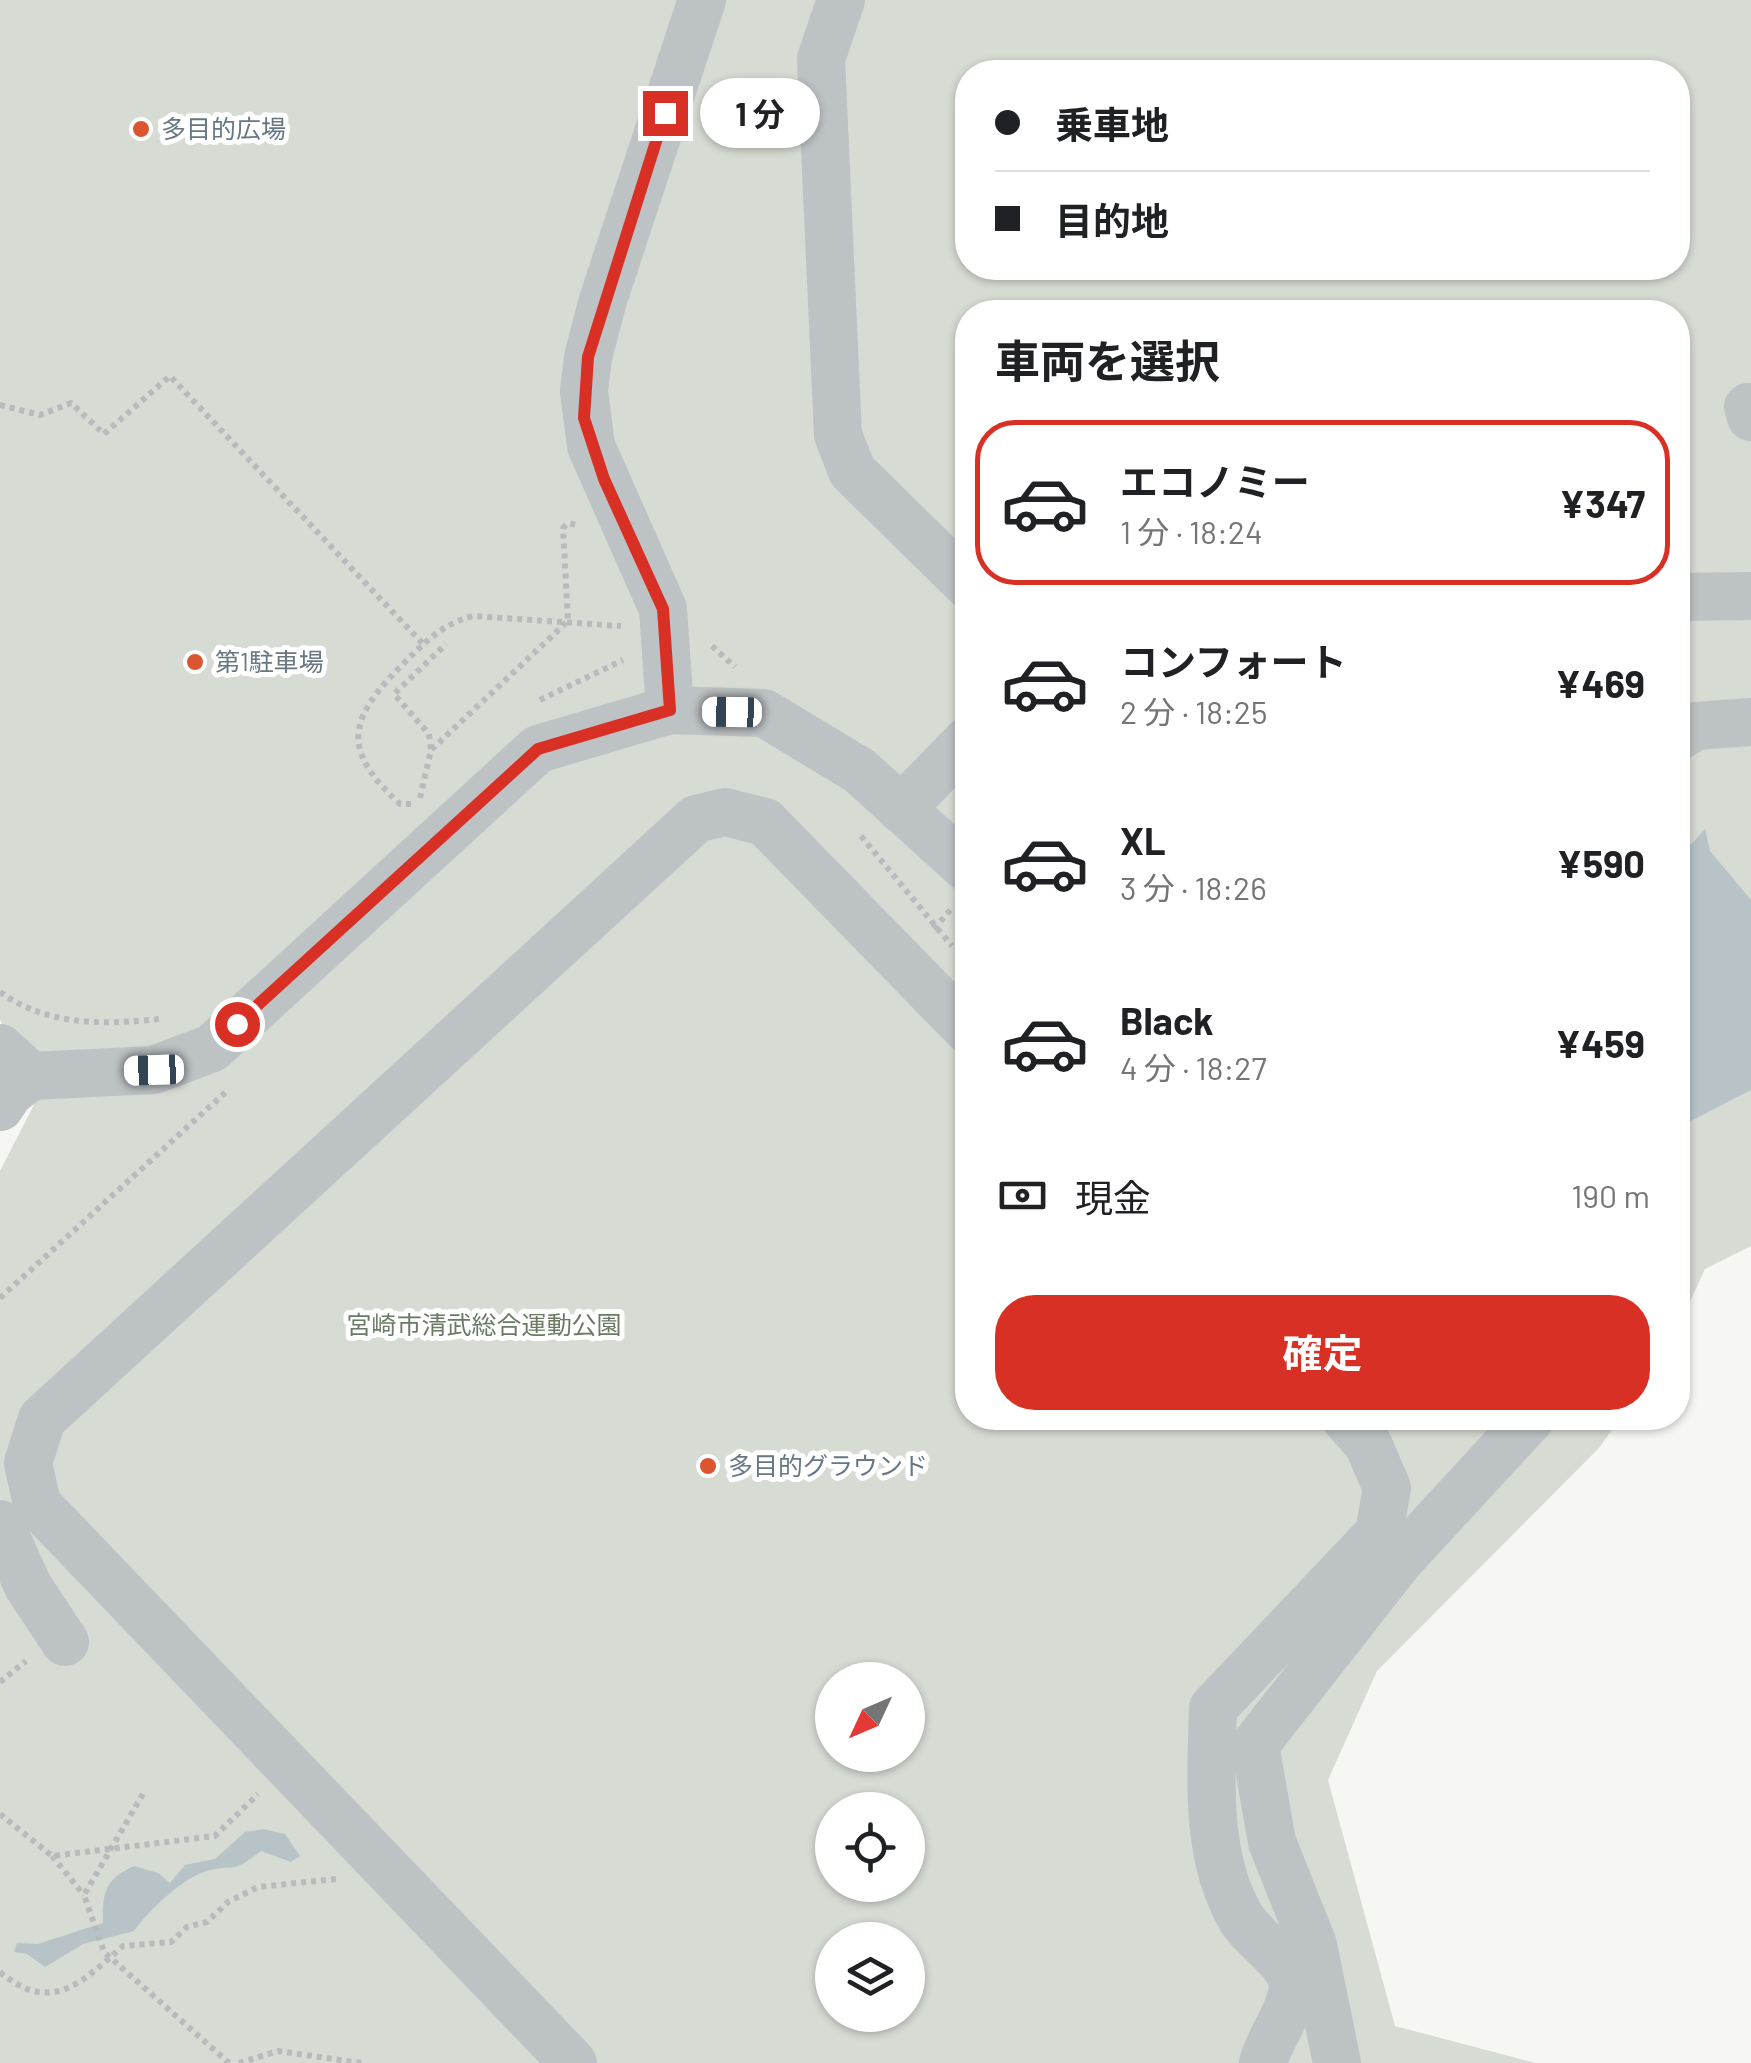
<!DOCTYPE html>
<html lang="ja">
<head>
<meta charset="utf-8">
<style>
	body { margin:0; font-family:Barlow,"Noto Sans JP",sans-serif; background:#f6f6f6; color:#202124; height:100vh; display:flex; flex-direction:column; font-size:38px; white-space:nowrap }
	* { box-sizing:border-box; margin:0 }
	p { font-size:32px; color:#757577 }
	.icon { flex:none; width:55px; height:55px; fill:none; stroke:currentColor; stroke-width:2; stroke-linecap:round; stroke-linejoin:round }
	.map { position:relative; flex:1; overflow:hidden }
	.drawer { position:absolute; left:955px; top:300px; width:735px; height:1130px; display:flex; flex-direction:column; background:#fff; border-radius:40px; box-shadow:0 2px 8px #0004 }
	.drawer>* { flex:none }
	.banner { position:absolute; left:955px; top:60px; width:735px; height:220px; border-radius:40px; box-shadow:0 2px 8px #0004; display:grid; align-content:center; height:220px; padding:0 40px; background:#fff }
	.needle { width:65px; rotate:226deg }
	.buttons { position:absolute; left:815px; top:1662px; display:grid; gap:20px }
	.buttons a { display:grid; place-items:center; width:110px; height:110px; border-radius:50%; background:#fff; box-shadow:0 2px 8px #0004; font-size:50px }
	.end { position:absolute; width:45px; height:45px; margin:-22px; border:12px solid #d93025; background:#fff; box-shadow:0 0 0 5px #fff }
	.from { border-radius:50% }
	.bubble { position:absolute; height:70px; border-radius:35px; background:#fff; box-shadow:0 2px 8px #0004; font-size:32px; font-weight:700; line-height:70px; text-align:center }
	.car { position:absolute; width:30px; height:60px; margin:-30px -15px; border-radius:12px; box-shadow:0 0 8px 2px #0007; background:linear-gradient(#fff 24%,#345 0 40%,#fff 0 76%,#345 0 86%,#fff 0) }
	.banner b { display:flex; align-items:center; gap:35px; height:95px; font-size:38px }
	.banner b+b { border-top:2px solid #e0e0e0 }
	.banner i { width:25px; height:25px; background:#202124 }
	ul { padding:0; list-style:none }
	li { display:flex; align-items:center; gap:30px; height:165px; margin:0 20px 15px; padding:0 20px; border:5px solid transparent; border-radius:40px }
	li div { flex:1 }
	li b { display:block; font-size:38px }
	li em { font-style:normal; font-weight:700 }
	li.current { border-color:#d93025 }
	li>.icon { width:90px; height:90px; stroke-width:1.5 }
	h2 { padding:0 40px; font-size:45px; line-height:120px }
	.pay { display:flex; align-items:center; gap:25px; height:110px; padding:0 40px; font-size:38px }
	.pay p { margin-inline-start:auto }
	.primary-button { display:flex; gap:20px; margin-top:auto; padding:20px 40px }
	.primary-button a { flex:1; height:115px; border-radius:40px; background:#d93025; color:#fff; font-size:40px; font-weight:700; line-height:115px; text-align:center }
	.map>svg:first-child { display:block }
</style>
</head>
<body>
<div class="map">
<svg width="1751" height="2063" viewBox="0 0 1751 2063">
	<rect width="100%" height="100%" fill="#f6f6f3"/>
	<path fill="#d6dbd3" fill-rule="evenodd" d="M0,0H1751V1246L1705,1269L1678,1328V312H968V1418H1620L1599,1448L1377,1671L1328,1780L1395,2026L1535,2063H0V1171L40,1093L0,1020ZM968,72H1678V268H968ZM832,1680H908V1755H832ZM832,1810H908V1885H832ZM832,1940H908V2015H832Z"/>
	<g fill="#b7c3c7">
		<polygon points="1705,829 1710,851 1751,900 1751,1090 1679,1127 1678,859"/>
		<path d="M263,1829L285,1834L300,1856L291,1862L261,1851C228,1877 236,1862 204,1872C183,1878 146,1913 134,1931L83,1944L45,1967L27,1954L14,1952L17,1943L38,1944L103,1923C102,1893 105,1879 134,1866L158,1873L170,1883L185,1865L215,1859L245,1832Z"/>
	</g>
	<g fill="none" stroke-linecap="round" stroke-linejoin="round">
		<g stroke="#b8bbbd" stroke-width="6" stroke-dasharray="5 5" stroke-linecap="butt">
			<polyline points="0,405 40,415 71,403 104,434 170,376 424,645"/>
			<polyline points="712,646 735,667"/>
			<polyline points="540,700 623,660"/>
			<polyline points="431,749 429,734 394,694 446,644"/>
			<polyline points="420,798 431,750 568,621 563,528 568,523 577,525"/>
			<path d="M411,804H400C339,748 349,718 404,663C425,642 444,623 473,616L621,626"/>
			<polyline points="861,836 952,946"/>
			<polyline points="934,929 952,908"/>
			<path d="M0,992C47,1026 104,1025 159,1019"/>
			<polyline points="0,1298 228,1090"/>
			<polyline points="0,1682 26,1661"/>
			<polyline points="143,1794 84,1895 104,1952 229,2063"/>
			<polyline points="0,1814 52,1856 215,1836 258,1794"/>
			<polyline points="52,1856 84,1895"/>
			<path d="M0,1972C52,2016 83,1981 123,1946L171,1942L187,1927L207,1922L228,1902L258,1887L336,1879"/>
			<polyline points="239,2063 278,2051 361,2063"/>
		</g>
		<g stroke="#bdc2c5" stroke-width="48">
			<polyline points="841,0 821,59 838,435 852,471 968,585"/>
			<polyline points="1748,407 1751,417"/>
			<polyline points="1678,597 1751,596"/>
			<polyline points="670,710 663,609 591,446 584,391 588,357 603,300 702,0"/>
			<polyline points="1678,737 1696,726 1751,722"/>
			<polyline points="901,809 968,740"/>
			<polyline points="0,1048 31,1076 154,1070 212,1048 538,749 670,710 764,713 860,771 968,869"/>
			<polyline points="0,1107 9,1093 31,1076"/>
			<polyline points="0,1524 28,1586 65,1642"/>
			<polyline points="573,2063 37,1504 28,1463 42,1419 696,819 725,812 765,822 968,1030"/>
			<path d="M1263,2063C1268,2039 1300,2001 1291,1977C1282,1955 1254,1939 1241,1918C1205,1857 1211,1777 1213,1708L1379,1533L1387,1488L1368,1444L1345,1418"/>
			<polyline points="1337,2063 1313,1945 1272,1842 1255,1745 1399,1561 1531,1418"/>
		</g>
	</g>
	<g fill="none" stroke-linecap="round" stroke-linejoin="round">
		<polyline stroke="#d93025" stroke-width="12" points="237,1024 538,749 670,710 663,609 604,479 584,418 588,357 665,113"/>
	</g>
	<g fill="#da5530" stroke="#fff" stroke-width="4">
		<circle cx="141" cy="129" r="10"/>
		<circle cx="195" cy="662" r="10"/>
		<circle cx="708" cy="1466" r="10"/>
	</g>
	<g text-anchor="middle" stroke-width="10" stroke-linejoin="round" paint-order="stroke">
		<g font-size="25" fill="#677783" stroke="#fff" text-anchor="start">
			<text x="161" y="138">多目的広場</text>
			<text x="215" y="671">第1駐車場</text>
			<text x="728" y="1475">多目的グラウンド</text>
		</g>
		<g font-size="25" fill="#6a7a65" stroke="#fff">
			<text x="484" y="1334">宮崎市清武総合運動公園</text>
		</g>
	</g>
</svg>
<div class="buttons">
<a><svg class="needle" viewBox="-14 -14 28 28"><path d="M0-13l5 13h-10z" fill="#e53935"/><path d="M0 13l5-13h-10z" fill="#757577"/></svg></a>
<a><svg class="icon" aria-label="locate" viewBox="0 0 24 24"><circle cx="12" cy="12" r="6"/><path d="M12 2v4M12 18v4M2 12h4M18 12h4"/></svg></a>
<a><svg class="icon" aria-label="layers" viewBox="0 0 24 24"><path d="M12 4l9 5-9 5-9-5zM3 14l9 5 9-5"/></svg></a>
</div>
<i class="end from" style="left:237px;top:1024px"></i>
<i class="end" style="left:665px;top:113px"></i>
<div class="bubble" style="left:700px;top:78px;width:120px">1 分</div>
<i class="car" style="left:732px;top:712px;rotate:271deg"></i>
<i class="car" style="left:154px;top:1070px;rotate:268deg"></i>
<div class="banner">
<b><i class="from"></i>乗車地</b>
<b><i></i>目的地</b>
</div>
<section class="drawer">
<h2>車両を選択</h2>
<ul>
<li class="current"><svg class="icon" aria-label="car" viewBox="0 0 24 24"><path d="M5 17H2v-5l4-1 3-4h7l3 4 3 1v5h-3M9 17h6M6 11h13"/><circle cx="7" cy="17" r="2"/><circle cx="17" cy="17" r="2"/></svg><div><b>エコノミー</b><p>1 分 · 18:24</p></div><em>¥347</em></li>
<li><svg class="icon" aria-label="car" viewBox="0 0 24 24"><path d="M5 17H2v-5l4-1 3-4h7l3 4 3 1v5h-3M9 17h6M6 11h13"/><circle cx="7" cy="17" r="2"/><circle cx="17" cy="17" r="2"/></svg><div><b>コンフォート</b><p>2 分 · 18:25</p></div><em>¥469</em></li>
<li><svg class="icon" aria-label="car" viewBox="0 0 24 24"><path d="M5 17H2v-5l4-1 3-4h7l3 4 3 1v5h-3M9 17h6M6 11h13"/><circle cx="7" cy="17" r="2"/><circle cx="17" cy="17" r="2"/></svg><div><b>XL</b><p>3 分 · 18:26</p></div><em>¥590</em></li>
<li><svg class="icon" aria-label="car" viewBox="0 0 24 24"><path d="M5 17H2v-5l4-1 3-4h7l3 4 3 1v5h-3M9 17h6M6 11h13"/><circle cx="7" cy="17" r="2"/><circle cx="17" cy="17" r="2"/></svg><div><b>Black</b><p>4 分 · 18:27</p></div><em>¥459</em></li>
</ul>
<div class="pay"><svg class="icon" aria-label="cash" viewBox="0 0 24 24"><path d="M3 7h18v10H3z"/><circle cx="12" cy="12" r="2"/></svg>現金<p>190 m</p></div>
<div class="primary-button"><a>確定</a></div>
</section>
</div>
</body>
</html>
